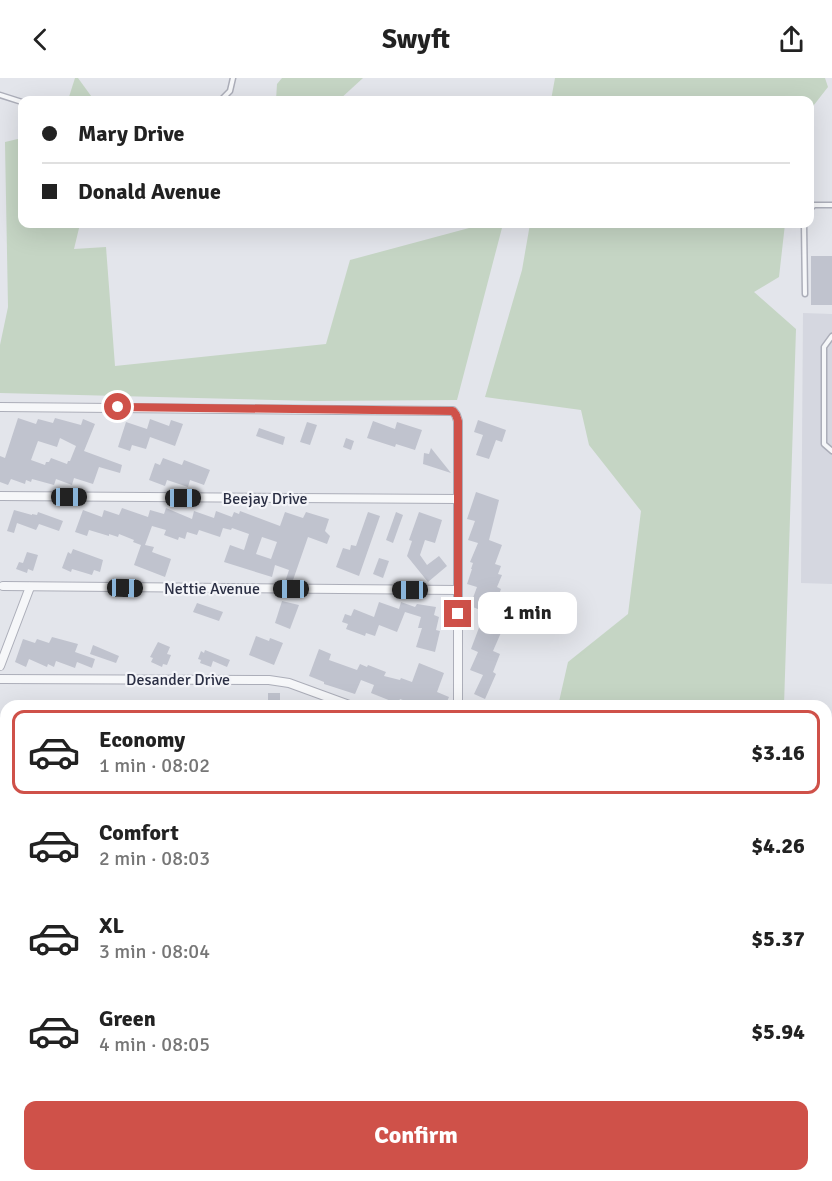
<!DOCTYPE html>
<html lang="en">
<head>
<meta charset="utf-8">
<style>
	body { margin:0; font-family:Signika,sans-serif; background:#f2f2f2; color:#222; height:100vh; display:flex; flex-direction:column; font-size:22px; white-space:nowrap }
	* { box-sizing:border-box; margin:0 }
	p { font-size:20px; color:#767676 }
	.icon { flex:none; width:33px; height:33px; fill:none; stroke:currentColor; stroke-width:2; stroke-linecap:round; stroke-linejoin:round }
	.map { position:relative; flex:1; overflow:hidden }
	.sheet { position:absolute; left:0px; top:622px; width:832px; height:482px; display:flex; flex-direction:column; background:#fff; border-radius:18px 18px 0 0; box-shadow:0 6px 24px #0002 }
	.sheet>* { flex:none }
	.top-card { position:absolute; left:18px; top:18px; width:796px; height:132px; border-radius:12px; box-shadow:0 6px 24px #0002; display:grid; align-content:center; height:132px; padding:0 24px; background:#fff }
	.end { position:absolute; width:27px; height:27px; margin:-14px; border:8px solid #cf5149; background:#fff; box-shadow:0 0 0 3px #fff }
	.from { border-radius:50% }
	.bubble { position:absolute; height:42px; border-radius:12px; background:#fff; box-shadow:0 6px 24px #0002; font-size:20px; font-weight:700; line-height:42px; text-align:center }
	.car { position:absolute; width:18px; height:36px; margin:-18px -9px; border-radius:8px; box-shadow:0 0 4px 2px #0007; background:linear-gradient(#222 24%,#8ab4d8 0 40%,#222 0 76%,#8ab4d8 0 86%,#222 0) }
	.top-card b { display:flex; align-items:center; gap:21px; height:57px; font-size:22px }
	.top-card b+b { border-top:2px solid #e0e0e0 }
	.top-card i { width:15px; height:15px; background:#222 }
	ul { padding:10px 0 0; list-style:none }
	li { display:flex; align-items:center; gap:18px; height:84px; margin:0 12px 9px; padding:0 12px; border:3px solid transparent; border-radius:12px }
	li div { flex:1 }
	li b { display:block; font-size:22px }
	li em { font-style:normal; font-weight:700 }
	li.current { border-color:#cf5149 }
	li>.icon { width:54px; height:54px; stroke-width:1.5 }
	.button { display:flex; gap:12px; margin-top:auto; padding:12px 24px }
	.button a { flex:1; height:69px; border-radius:12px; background:#cf5149; color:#fff; font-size:24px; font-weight:700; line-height:69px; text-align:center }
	header { display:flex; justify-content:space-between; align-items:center; height:78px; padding:0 24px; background:#fff; font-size:27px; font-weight:700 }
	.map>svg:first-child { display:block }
</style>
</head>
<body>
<header><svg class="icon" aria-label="back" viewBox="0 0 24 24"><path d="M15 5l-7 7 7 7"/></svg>Swyft<svg class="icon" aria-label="share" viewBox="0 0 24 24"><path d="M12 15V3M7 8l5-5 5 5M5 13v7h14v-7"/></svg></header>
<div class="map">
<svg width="832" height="1103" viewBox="0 0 832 1103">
	<rect width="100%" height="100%" fill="#e3e5eb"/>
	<g fill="#d5d7e0">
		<polygon points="803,235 832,236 832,506 801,505"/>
		<polygon points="6,841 6,1074 0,1074 0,872"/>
		<rect x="826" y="851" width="6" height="225"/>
	</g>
	<g fill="#c5d5c4">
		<polygon points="75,0 78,0 94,22 68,22"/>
		<polygon points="282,0 363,0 339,22 276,22 277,6"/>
		<polygon points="555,0 825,0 828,9 810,32 810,22 551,22"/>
		<polygon points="22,60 22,146 80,146 74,171 106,169 115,288 326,266 350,182 484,146 503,146 457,322 314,323 0,315 0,267 8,229 5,64"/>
		<polygon points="530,146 785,146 779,199 754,214 796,251 784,628 558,628 568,584 628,536 641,433 589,367 581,332 485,319 522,192"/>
	</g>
	<g fill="#c0c3ce" fill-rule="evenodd">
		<rect x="811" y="178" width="21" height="49"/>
		<path d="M18,340L36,346L38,341L53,345L55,340L81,347L83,341L95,346L84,373L122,387L120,395L99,389L93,406L74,400L72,407L56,401L54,407L32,401L31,404L26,402L25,406L11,401L8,407L0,404V378L5,380ZM60,360L76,368L70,383H68L67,386L51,380L49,384H46L45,387L31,382L38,363L57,369Z"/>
		<polygon points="150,341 169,348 171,342 183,346 175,368 150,359 146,371 132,367 130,373 118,369 126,344 147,351"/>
		<polygon points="478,342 506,352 502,364 496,362 489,381 476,377 483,357 474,354"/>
		<polygon points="373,343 395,351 397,344 422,352 415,372 396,366 395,369 367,360"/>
		<polygon points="307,344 317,347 310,367 300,364"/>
		<polygon points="259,350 285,359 283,367 256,358"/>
		<polygon points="346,360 354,363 351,372 343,369"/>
		<polygon points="431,370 451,395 423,386 424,375 429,376"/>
		<polygon points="163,380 182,387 184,382 210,392 204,407 190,402 188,409 167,402 165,408 149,402 155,385 160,387"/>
		<polygon points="476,414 499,422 489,462 502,467 495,486 501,488 498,496 502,497 497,509 501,511 496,525 501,527 496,538 470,528 477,509 467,506 472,491 471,491 473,485 470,484 478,465 468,462 475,443 467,441"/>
		<path d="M122,430L148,439L150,432L164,436L166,430L192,441L194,433L214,440L216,433L232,439L234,434L239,436L240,433L280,448L285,434L303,440L306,434L329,441L325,453L330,458L327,466L308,459L292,505L285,504L289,492L275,487L272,499L224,484L230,467L244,472L249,456L232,450L231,452L223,450L220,459L199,452L197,457L187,454L185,461L179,459L178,462L164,457L166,452L152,448L145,467L154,469L152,474L171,481L165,499L134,487L141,467L133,464L134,462L119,456L118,459L109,456V458L89,452L87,458L75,454L83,432L102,439L104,432L119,437ZM262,459L277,464L271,481L256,476Z"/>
		<polygon points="14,432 32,437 32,436 37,437 38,434 63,443 59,453 39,446 36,452 17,445 14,455 7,453"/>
		<polygon points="368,434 380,438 359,498 336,489 343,470 350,472 351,467 356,468"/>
		<polygon points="396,434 403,437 393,465 386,462"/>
		<polygon points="419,434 442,442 435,465 425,462 420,477 427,487 439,478 447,488 428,504 407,478 412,463 409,462"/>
		<polygon points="73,471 103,482 100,494 94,492 92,497 72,491 71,494 62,490 68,474 71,476"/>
		<polygon points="27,474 38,477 33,493 28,491 27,495 16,491 19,484 23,485"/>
		<polygon points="379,480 389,483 383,500 373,496"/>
		<polygon points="282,523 299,527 290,551 275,545"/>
		<polygon points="379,524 399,531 401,524 415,529 417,526 436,529 434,537 439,539 436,552 440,553 435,574 416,569 422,550 418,550 421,539 405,534 397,554 379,547 375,558 366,555 365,558 346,551 348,546 342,544 345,536 351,538 354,531 374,539"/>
		<polygon points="197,525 223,534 219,543 193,534"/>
		<polygon points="492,545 503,550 493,573 500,576 493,594 496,596 485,621 474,616 483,597 470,592 478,574 471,571 480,547 490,551"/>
		<polygon points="256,558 269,563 270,560 283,565 274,587 249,577"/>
		<polygon points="52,559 78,566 75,574 95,581 92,590 77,584 75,590 56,583 54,589 48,586 47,589 29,581 26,589 15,584 23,561 35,565 37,561 49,565"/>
		<polygon points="158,564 170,569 167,576 171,577 167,587 163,586 162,589 151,584 153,580 150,579"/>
		<polygon points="93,567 119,578 116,585 90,576"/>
		<polygon points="319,571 331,576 329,582 357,592 360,586 367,589 368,587 386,594 384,598 400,602 401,600 412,604 419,585 444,595 437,614 449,619 445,628 413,628 414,626 400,621 397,628 395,628 390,627 391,623 371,615 374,607 361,602 355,616 324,606 324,604 309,598"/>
		<polygon points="205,572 230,582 227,589 213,583 211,589 200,585 201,582 198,581 201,573 204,575"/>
		<rect x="268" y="615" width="12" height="13"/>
	</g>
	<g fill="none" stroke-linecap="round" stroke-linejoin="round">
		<defs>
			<g id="service">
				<polyline points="0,17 22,24"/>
				<polyline points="221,22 230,13 233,0"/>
				<polyline points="810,131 814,127 832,127"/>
				<polyline points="804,146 805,216"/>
				<polyline points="832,258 824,269 824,366 832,373"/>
				<polyline points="826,988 832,989"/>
				<polyline points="0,1000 6,1000"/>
			</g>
			<g id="minor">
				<polyline points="0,329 453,333 456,337 458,343 458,628"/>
				<polyline points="0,418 457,421"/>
				<polyline points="3,508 458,512"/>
				<polyline points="0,588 30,509"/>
				<polyline points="0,601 269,602 289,605 352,628"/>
				<polyline points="301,1103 301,1098"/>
				<polyline points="547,1103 547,1098"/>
				<polyline points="698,1103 698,1098"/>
			</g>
			<g id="tertiary">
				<polyline points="0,1081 6,1081"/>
				<polyline points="826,1085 832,1085"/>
			</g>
		</defs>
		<use href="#service" stroke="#acaeb9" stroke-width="7"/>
		<use href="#minor" stroke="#acaeb9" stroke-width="10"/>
		<use href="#tertiary" stroke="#acaeb9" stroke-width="12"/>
		<g stroke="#c1c3ca" stroke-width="1.5" stroke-dasharray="4.5 4.5" stroke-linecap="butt">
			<polyline points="826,646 832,646"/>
			<polyline points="826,863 832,863"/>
			<polyline points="0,1094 6,1094"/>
			<polyline points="826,1098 832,1098"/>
		</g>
		<use href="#service" stroke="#f6f7f9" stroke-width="4"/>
		<use href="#minor" stroke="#f6f7f9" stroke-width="8"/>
		<use href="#tertiary" stroke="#f6f7f9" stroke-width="9"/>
	</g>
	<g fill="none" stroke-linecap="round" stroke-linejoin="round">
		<polyline stroke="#cf5149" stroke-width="8" points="118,329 453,333 456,337 458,343 458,536"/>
	</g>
	<g text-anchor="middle" stroke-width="4.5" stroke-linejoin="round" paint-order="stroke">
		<g font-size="16" fill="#2b2f44" stroke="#f3f4f8">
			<text x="265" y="426">Beejay Drive</text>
			<text x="212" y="516">Nettie Avenue</text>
			<text x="178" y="607">Desander Drive</text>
		</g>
	</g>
</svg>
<i class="end from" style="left:118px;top:329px"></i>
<i class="end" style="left:458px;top:536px"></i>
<div class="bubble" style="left:478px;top:514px;width:99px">1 min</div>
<i class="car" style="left:69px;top:419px;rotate:90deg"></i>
<i class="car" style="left:183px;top:420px;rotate:90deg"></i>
<i class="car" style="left:125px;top:510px;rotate:91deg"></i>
<i class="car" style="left:291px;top:511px;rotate:270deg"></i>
<i class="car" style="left:410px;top:512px;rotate:270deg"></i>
<div class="top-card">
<b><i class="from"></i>Mary Drive</b>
<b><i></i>Donald Avenue</b>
</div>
<section class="sheet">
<ul>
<li class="current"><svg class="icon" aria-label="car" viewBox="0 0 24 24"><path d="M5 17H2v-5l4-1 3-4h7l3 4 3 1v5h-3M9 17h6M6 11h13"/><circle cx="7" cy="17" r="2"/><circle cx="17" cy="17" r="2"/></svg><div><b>Economy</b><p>1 min · 08:02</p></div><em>$3.16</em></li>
<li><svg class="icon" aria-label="car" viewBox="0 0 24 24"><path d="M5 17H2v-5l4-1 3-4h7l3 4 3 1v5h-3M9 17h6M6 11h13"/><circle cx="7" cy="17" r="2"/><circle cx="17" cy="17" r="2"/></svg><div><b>Comfort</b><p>2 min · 08:03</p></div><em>$4.26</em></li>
<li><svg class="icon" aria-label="car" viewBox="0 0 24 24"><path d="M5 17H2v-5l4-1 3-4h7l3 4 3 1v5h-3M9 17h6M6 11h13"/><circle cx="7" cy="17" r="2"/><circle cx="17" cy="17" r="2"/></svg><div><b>XL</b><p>3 min · 08:04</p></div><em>$5.37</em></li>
<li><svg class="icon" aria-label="car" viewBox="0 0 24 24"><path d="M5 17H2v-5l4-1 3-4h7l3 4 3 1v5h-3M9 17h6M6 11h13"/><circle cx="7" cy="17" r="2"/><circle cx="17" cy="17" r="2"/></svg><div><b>Green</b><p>4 min · 08:05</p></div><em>$5.94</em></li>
</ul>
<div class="button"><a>Confirm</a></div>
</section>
</div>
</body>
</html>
